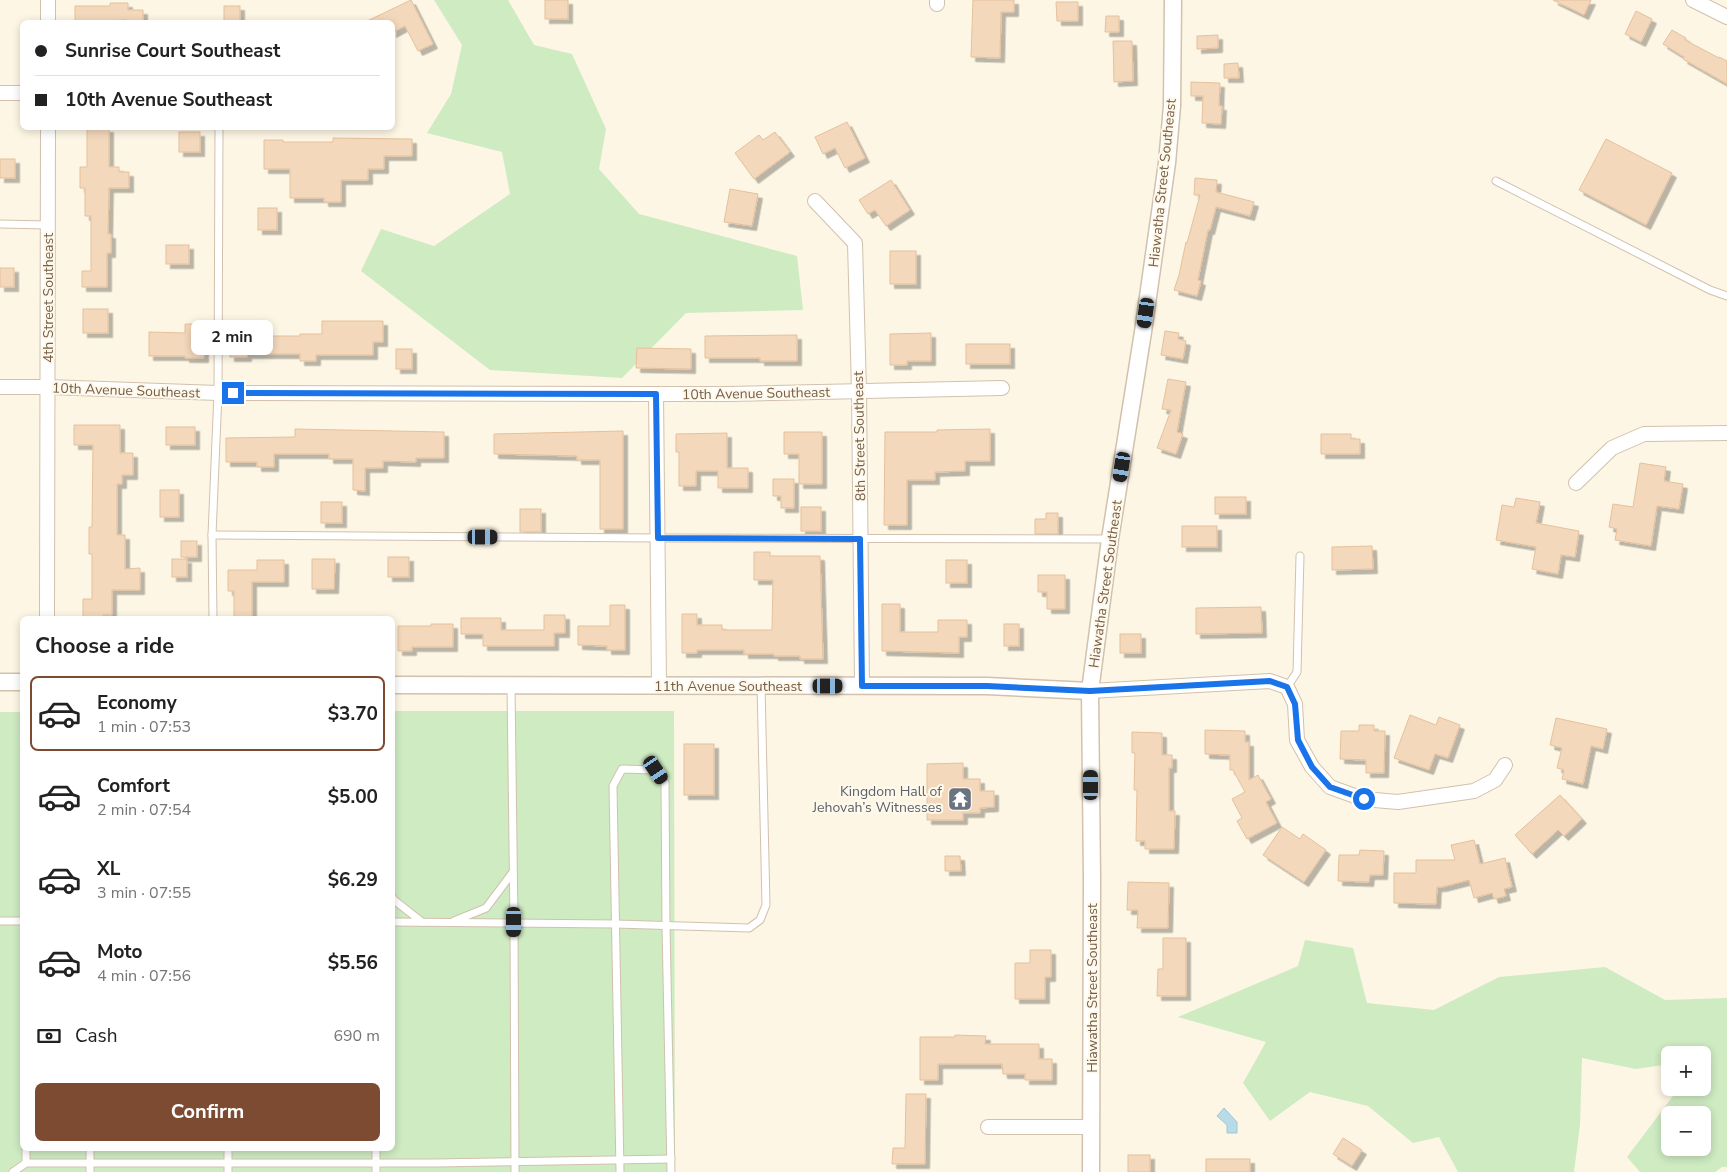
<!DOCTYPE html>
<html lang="en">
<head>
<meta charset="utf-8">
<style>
	body { margin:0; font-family:"Nunito Sans",sans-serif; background:#f2f2f2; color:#222; height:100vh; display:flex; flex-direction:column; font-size:19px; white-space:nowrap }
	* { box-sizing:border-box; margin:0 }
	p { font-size:16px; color:#767676 }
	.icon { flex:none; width:28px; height:28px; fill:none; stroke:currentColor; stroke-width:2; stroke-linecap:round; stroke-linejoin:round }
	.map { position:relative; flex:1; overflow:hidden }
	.side { position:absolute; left:20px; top:616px; width:375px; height:535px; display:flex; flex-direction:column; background:#fff; border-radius:8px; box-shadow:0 2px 8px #0003 }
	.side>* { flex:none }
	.top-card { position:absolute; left:20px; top:20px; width:375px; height:110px; border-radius:8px; box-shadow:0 2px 8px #0003; display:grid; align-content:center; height:110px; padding:0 15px; background:#fff }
	.controls { position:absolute; left:1661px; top:1046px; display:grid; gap:10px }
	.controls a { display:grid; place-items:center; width:50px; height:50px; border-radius:8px; background:#fff; box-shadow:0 2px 8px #0003; font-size:25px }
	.end { position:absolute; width:22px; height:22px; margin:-11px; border:6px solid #1a73e8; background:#fff; box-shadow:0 0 0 2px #fff }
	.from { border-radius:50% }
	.bubble { position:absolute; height:35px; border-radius:8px; background:#fff; box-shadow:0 2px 8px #0003; font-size:16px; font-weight:700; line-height:35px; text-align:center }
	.car { position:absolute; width:15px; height:30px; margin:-15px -8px; border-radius:6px; box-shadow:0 0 4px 1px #0007; background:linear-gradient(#222 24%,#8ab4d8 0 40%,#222 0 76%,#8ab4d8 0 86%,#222 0) }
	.top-card b { display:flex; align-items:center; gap:18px; height:48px; font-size:19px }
	.top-card b+b { border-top:1px solid #e0e0e0 }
	.top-card i { width:12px; height:12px; background:#222 }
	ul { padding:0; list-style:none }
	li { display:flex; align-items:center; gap:15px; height:75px; margin:0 10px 8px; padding:0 5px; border:2px solid transparent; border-radius:8px }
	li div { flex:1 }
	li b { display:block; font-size:19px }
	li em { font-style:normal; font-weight:700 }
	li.on { border-color:#7c4b32 }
	li>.icon { width:45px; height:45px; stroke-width:1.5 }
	h2 { padding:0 15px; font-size:22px; line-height:60px }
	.pay { display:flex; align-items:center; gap:12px; height:55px; padding:0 15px; font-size:19px }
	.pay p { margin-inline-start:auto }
	.action { display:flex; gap:10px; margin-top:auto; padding:10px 15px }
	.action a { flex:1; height:58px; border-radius:8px; background:#7c4b32; color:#fff; font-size:20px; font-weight:700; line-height:58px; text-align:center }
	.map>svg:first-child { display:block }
</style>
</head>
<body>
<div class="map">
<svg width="1727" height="1172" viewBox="0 0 1727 1172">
	<defs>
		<filter id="shadow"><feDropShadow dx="4.5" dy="4.5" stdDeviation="0" flood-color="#0004"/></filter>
	</defs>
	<rect width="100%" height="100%" fill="#fdf6e4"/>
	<g fill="#ceebc2" fill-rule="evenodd">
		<polygon points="434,0 508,0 534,45 572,54 606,129 599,169 639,214 797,256 803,310 686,313 622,378 490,370 361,271 381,229 434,246 510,194 502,152 427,133 451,94 462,45"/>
		<polygon points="393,711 674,711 675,1172 0,1172 0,712 22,712 22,1149 392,1149"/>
		<path d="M1305,940L1353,948L1367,1003L1434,1010L1499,977L1605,967L1665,1000L1727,998V1167H1722L1715,1172H1640L1627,1157L1679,1088H1702V1055H1670V1064L1636,1069L1582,1058L1580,1125L1574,1172H1458L1439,1137L1413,1143L1368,1106L1310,1092L1270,1121L1243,1083L1266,1042L1178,1017L1298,966ZM1670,1115H1702V1148H1670Z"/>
	</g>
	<polygon fill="#b8dbe7" stroke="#9ec9d9" points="1224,1108 1237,1122 1237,1133 1227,1133 1227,1125 1217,1116"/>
	<g fill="#f3d8bb" stroke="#e6c09b" filter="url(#shadow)">
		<polygon points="411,0 433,44 418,51 405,26 392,33 392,22 365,22"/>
		<rect x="545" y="0" width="23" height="19"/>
		<polygon points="973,0 1014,0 1014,12 1001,12 1000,58 971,57"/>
		<polygon points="1553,0 1591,0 1584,15"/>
		<polygon points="1056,2 1078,2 1078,21 1057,21"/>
		<polygon points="110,3 128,3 128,10 143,10 143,22 126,22 126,20 75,22 75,6 110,6"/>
		<rect x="224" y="6" width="16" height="16"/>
		<polygon points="1636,11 1652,19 1641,42 1625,34"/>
		<polygon points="1106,16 1119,16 1119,32 1105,32"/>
		<polygon points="1672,30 1686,38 1685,40 1719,58 1719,57 1727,61 1727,84 1683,59 1684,57 1663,44"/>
		<polygon points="1218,35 1218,48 1197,49 1197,36"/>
		<polygon points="1113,41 1132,41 1133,81 1114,82"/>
		<polygon points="1238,63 1239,78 1224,78 1224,64"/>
		<polygon points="1191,82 1220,83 1219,106 1222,106 1221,124 1202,123 1203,96 1191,96"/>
		<polygon points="847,122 865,158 845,168 835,148 823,154 815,137"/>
		<polygon points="87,128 109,128 109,167 119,167 119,172 129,172 129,188 109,188 108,234 111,234 111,253 107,253 107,287 82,287 82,271 91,271 91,216 85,216 85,188 80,188 80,167 87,167"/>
		<rect x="179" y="132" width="21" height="20"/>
		<polygon points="775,132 790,152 754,179 735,153 759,135 763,140"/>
		<polygon points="333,138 412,139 412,156 384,156 384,169 368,169 368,180 341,180 341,202 324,202 324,198 290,198 290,169 264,169 264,140 283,140 283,142 333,142"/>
		<polygon points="1606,139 1672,173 1646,225 1579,190"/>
		<rect x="0" y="159" width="15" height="19"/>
		<polygon points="1195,178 1217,180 1216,192 1254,202 1250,216 1216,207 1210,230 1208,230 1198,280 1201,281 1197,296 1174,290 1179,275 1186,242 1187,243 1200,195 1194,195"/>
		<polygon points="891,180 910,210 886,226 875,210 868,214 859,200"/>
		<polygon points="730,189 758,194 752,226 724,222"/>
		<rect x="258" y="208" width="19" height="22"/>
		<rect x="166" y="245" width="23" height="19"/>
		<rect x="890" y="251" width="26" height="33"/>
		<rect x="0" y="268" width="14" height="19"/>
		<rect x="83" y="309" width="25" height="24"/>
		<polygon points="322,321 383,321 383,342 373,342 373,355 316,355 316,361 300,361 300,354 247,354 247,357 230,357 230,322 247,322 247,336 300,336 300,334 322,334"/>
		<polygon points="185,324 197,324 197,331 204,331 204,358 185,358 185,356 149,356 149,332 185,333"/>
		<polygon points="1165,331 1179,333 1178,339 1186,341 1183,359 1161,355"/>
		<polygon points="931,333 931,361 907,361 907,365 890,365 890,334"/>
		<polygon points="797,335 797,361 760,361 760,358 705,358 705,336"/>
		<rect x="966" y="344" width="44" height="20"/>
		<polygon points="637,348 691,349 691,369 636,368"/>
		<rect x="396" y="349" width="16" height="20"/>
		<polygon points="1168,379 1186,382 1177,432 1183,434 1176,454 1157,448 1171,410 1162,409"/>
		<polygon points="74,425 120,425 120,453 133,453 133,475 122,475 122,484 117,484 117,535 125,535 125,569 140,568 140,590 112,590 112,615 103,615 103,619 83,619 83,599 92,599 92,554 89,554 89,527 92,527 93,445 74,445"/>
		<rect x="166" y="427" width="29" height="18"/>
		<polygon points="295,429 444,432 444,458 416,458 416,462 383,461 383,468 365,468 365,491 353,490 353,459 329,459 329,454 274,454 274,467 257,467 257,462 226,462 226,438 295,437"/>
		<polygon points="990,429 990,461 965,461 965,471 935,472 935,480 907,480 907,525 884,525 885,432 937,432 937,430"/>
		<polygon points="623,431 623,529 600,529 600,460 577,460 577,456 494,454 494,434"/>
		<polygon points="784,432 822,432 822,484 799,484 799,454 784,454"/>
		<polygon points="727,433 727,468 748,468 748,488 718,488 718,471 696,471 696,486 679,486 679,452 676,452 676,434"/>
		<polygon points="1321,434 1351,434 1351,439 1360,439 1360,454 1321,454"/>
		<polygon points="1640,463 1666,467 1664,481 1683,484 1679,509 1657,506 1651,546 1615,540 1617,529 1609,527 1613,504 1633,507"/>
		<polygon points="773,479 794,479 794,508 781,508 781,496 773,496"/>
		<rect x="160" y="490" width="19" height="27"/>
		<rect x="1215" y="497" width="31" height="17"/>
		<polygon points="1516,498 1540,502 1536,523 1579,531 1575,557 1561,555 1558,574 1532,569 1536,547 1496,540 1502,505 1514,507"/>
		<rect x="321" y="502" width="21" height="21"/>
		<rect x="801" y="507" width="20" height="24"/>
		<rect x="520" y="509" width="21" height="23"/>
		<polygon points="1046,513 1058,513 1058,534 1035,534 1035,519 1046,519"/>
		<rect x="1182" y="526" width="35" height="21"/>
		<rect x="181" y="541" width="16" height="16"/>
		<polygon points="1372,546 1373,569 1332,570 1332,547"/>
		<polygon points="754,552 770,552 770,556 820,556 823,659 800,659 800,656 774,656 774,654 744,654 744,650 697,650 697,653 682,653 682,614 697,614 697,625 722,625 722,630 772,630 773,580 754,580"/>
		<rect x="388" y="557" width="21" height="20"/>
		<rect x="172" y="559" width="15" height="18"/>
		<polygon points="312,559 335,559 334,589 312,589"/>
		<polygon points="257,560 284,560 284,582 252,582 252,619 234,619 234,591 228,591 228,570 257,570"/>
		<rect x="946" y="560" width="21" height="23"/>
		<polygon points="1038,575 1065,575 1065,609 1047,609 1047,592 1038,592"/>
		<polygon points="882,604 900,604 900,632 938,632 938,620 967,620 967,637 959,637 959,653 882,651"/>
		<polygon points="610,605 625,605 625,650 607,650 607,646 578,645 578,626 610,626"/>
		<polygon points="1261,607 1262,633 1196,634 1196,608"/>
		<polygon points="544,615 565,615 565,633 554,633 554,646 483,646 483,634 461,634 461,618 501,618 501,630 544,630"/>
		<polygon points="431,624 453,624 453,647 412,647 412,651 398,651 398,626 431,626"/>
		<rect x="1004" y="624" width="15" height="22"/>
		<rect x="1120" y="634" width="21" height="19"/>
		<polygon points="1410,715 1436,725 1439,717 1460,725 1448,758 1435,754 1429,770 1394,758"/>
		<polygon points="1556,718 1607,729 1603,749 1591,746 1583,784 1562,779 1564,770 1557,768 1562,748 1550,745"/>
		<polygon points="1359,725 1374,725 1374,731 1385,731 1384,773 1366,773 1366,760 1340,759 1341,731 1359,731"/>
		<polygon points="1205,730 1245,731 1245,742 1249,742 1249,780 1258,775 1271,799 1266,802 1277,823 1247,839 1237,821 1242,818 1232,799 1245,792 1233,770 1230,770 1230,755 1205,754"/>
		<polygon points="1132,732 1162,733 1162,755 1172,755 1172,768 1169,768 1169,811 1175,811 1174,849 1145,849 1145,841 1136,841 1137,790 1134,790 1135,753 1132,753"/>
		<rect x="684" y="744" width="30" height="51"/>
		<polygon points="963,763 963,779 980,779 980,791 994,791 994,807 980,808 980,813 963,813 963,820 927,820 927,764"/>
		<polygon points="1560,795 1582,819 1564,836 1558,830 1532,854 1515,835"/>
		<polygon points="1282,827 1300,839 1303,834 1326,850 1304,882 1263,855"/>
		<polygon points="1474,840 1480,864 1505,858 1512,887 1504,889 1506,896 1494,899 1492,893 1474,898 1469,880 1442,887 1437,887 1436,904 1394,903 1394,873 1416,873 1416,860 1455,860 1451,845"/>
		<polygon points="1360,850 1384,851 1383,875 1370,875 1369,882 1338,881 1339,855 1359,855"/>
		<polygon points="945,856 960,856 961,871 945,871"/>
		<polygon points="1128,882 1169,883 1168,928 1137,928 1138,910 1127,910"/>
		<polygon points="1163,938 1186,938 1186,996 1157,996 1158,969 1163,969"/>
		<polygon points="1030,950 1051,950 1051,977 1045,977 1045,999 1015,999 1015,963 1030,963"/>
		<polygon points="955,1035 986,1036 985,1044 1039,1044 1039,1059 1052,1059 1052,1080 1025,1080 1025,1074 1003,1074 1002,1064 938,1064 938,1080 920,1080 920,1037 955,1037"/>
		<polygon points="906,1094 926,1094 925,1164 892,1164 893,1148 905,1148"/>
		<polygon points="1343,1138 1362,1150 1352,1166 1333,1154"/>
		<rect x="1128" y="1155" width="22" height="17"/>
		<rect x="1206" y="1159" width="44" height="13"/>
	</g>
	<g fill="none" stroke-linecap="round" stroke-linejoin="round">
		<defs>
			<g id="service">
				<polyline points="1496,181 1710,290 1727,296"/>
				<polyline points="0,224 48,225"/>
				<polyline points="212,535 658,538 1109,539"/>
				<polyline points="213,619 212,535 218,393 219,128"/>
				<polyline points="511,686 514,923 515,1172"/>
				<polyline points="1287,687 1297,672 1300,556"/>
				<polyline points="392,897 394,900 422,922"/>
				<polyline points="0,921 22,921"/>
				<polyline points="454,921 486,908 513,872"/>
				<polyline points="392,922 616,924 749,928 760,920 766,905 761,686"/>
				<polyline points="26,1149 26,1163"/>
				<polyline points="90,1149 90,1172"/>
				<polyline points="228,1149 228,1172"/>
				<polyline points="376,1149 376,1172"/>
				<polyline points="13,1172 26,1163 435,1163 671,1159"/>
				<polyline points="620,1172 613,786 622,769 656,770 665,783 666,926 671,1172"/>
			</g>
			<g id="minor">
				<polyline points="1693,0 1727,17"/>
				<polyline points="937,4 937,0"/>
				<polyline points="48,22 48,0"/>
				<polyline points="0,93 22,93"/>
				<polyline points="815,201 855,243 859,391 862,686"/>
				<polyline points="0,387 48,387 218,393 656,394 728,394 1002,388"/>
				<polyline points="656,394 659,686"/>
				<polyline points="1576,483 1612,448 1644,434 1727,433"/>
				<polyline points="47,619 48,128"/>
				<polyline points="1090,691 1270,681 1287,687 1295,704 1297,740 1312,767 1330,787 1363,799 1398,802 1474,791 1495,780 1505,765"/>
				<polyline points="988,1127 1091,1127"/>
			</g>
			<g id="tertiary">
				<polyline points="0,682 22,682"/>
				<polyline points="392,685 987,686 1090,691"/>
				<polyline points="1091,1172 1092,880 1090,691 1110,539 1143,332 1167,163 1172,106 1173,0"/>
			</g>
		</defs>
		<use href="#service" stroke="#d1c1ad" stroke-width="9"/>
		<use href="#minor" stroke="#d1c1ad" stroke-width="16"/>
		<use href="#tertiary" stroke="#d1c1ad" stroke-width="19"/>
		<use href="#service" stroke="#fff" stroke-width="7"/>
		<use href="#minor" stroke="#fff" stroke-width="14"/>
		<use href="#tertiary" stroke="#fff" stroke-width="16"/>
	</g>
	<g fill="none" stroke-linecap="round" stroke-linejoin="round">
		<polyline stroke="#1a73e8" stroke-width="6" points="233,393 656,394 658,538 860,539 862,686 987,686 1090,691 1270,681 1287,687 1295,704 1298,740 1312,767 1330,787 1364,799"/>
	</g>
	<defs>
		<symbol id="temple-square" viewBox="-11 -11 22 22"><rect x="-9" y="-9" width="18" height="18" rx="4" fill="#6b7280" stroke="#fff9eb"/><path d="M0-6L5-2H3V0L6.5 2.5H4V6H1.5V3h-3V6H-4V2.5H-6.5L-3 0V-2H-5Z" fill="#fff"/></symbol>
	</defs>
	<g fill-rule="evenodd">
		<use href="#temple-square" x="946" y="785" width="28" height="28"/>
	</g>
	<g text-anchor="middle" stroke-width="4" stroke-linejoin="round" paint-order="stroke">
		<g font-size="14" fill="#765e49" stroke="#fff9eb">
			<text transform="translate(1162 183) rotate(-84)" y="5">Hiawatha Street Southeast</text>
			<text transform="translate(48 298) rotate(-90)" y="5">4th Street Southeast</text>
			<text transform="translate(126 390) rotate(2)" y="5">10th Avenue Southeast</text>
			<text transform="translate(756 393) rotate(-1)" y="5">10th Avenue Southeast</text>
			<text transform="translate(859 436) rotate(-91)" y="5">8th Street Southeast</text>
			<text transform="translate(1105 584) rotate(-82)" y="5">Hiawatha Street Southeast</text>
			<text x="728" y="691">11th Avenue Southeast</text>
			<text transform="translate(1092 988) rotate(-90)" y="5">Hiawatha Street Southeast</text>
		</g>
		<g font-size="14" fill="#5b616d" stroke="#fff9eb" text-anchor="end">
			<text x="942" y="796">Kingdom Hall of<tspan x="942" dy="16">Jehovah’s Witnesses</tspan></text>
		</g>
	</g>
</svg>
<div class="controls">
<a>+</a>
<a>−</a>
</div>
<i class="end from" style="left:1364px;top:799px"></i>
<i class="end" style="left:233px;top:393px"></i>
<div class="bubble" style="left:191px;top:320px;width:82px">2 min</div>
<i class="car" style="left:1146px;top:313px;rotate:188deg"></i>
<i class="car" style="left:1122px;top:467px;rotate:189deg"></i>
<i class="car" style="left:483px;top:537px;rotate:90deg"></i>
<i class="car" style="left:828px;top:686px;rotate:90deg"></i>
<i class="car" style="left:656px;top:770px;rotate:146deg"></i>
<i class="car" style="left:1091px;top:785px;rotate:0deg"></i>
<i class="car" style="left:514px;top:922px;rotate:180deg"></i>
<div class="top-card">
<b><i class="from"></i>Sunrise Court Southeast</b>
<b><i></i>10th Avenue Southeast</b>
</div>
<section class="side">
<h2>Choose a ride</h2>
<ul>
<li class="on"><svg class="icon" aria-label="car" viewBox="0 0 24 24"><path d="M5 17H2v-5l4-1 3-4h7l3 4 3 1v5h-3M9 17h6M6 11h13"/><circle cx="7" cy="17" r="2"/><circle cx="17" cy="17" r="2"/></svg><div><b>Economy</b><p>1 min · 07:53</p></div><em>$3.70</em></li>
<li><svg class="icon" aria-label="car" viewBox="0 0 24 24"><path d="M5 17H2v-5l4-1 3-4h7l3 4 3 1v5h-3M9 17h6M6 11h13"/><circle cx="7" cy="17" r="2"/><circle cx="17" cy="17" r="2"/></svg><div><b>Comfort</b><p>2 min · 07:54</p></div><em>$5.00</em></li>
<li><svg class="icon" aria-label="car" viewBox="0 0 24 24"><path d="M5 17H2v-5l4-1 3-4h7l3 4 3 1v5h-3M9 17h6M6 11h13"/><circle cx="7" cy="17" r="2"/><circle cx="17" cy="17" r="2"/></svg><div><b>XL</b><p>3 min · 07:55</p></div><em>$6.29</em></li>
<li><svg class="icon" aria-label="car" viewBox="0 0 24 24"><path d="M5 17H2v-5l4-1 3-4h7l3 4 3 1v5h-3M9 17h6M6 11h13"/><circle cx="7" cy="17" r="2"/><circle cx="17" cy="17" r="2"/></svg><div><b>Moto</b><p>4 min · 07:56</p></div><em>$5.56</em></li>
</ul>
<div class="pay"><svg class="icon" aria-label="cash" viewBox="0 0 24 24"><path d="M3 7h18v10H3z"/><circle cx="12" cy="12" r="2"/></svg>Cash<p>690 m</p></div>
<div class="action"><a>Confirm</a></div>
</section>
</div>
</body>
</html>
